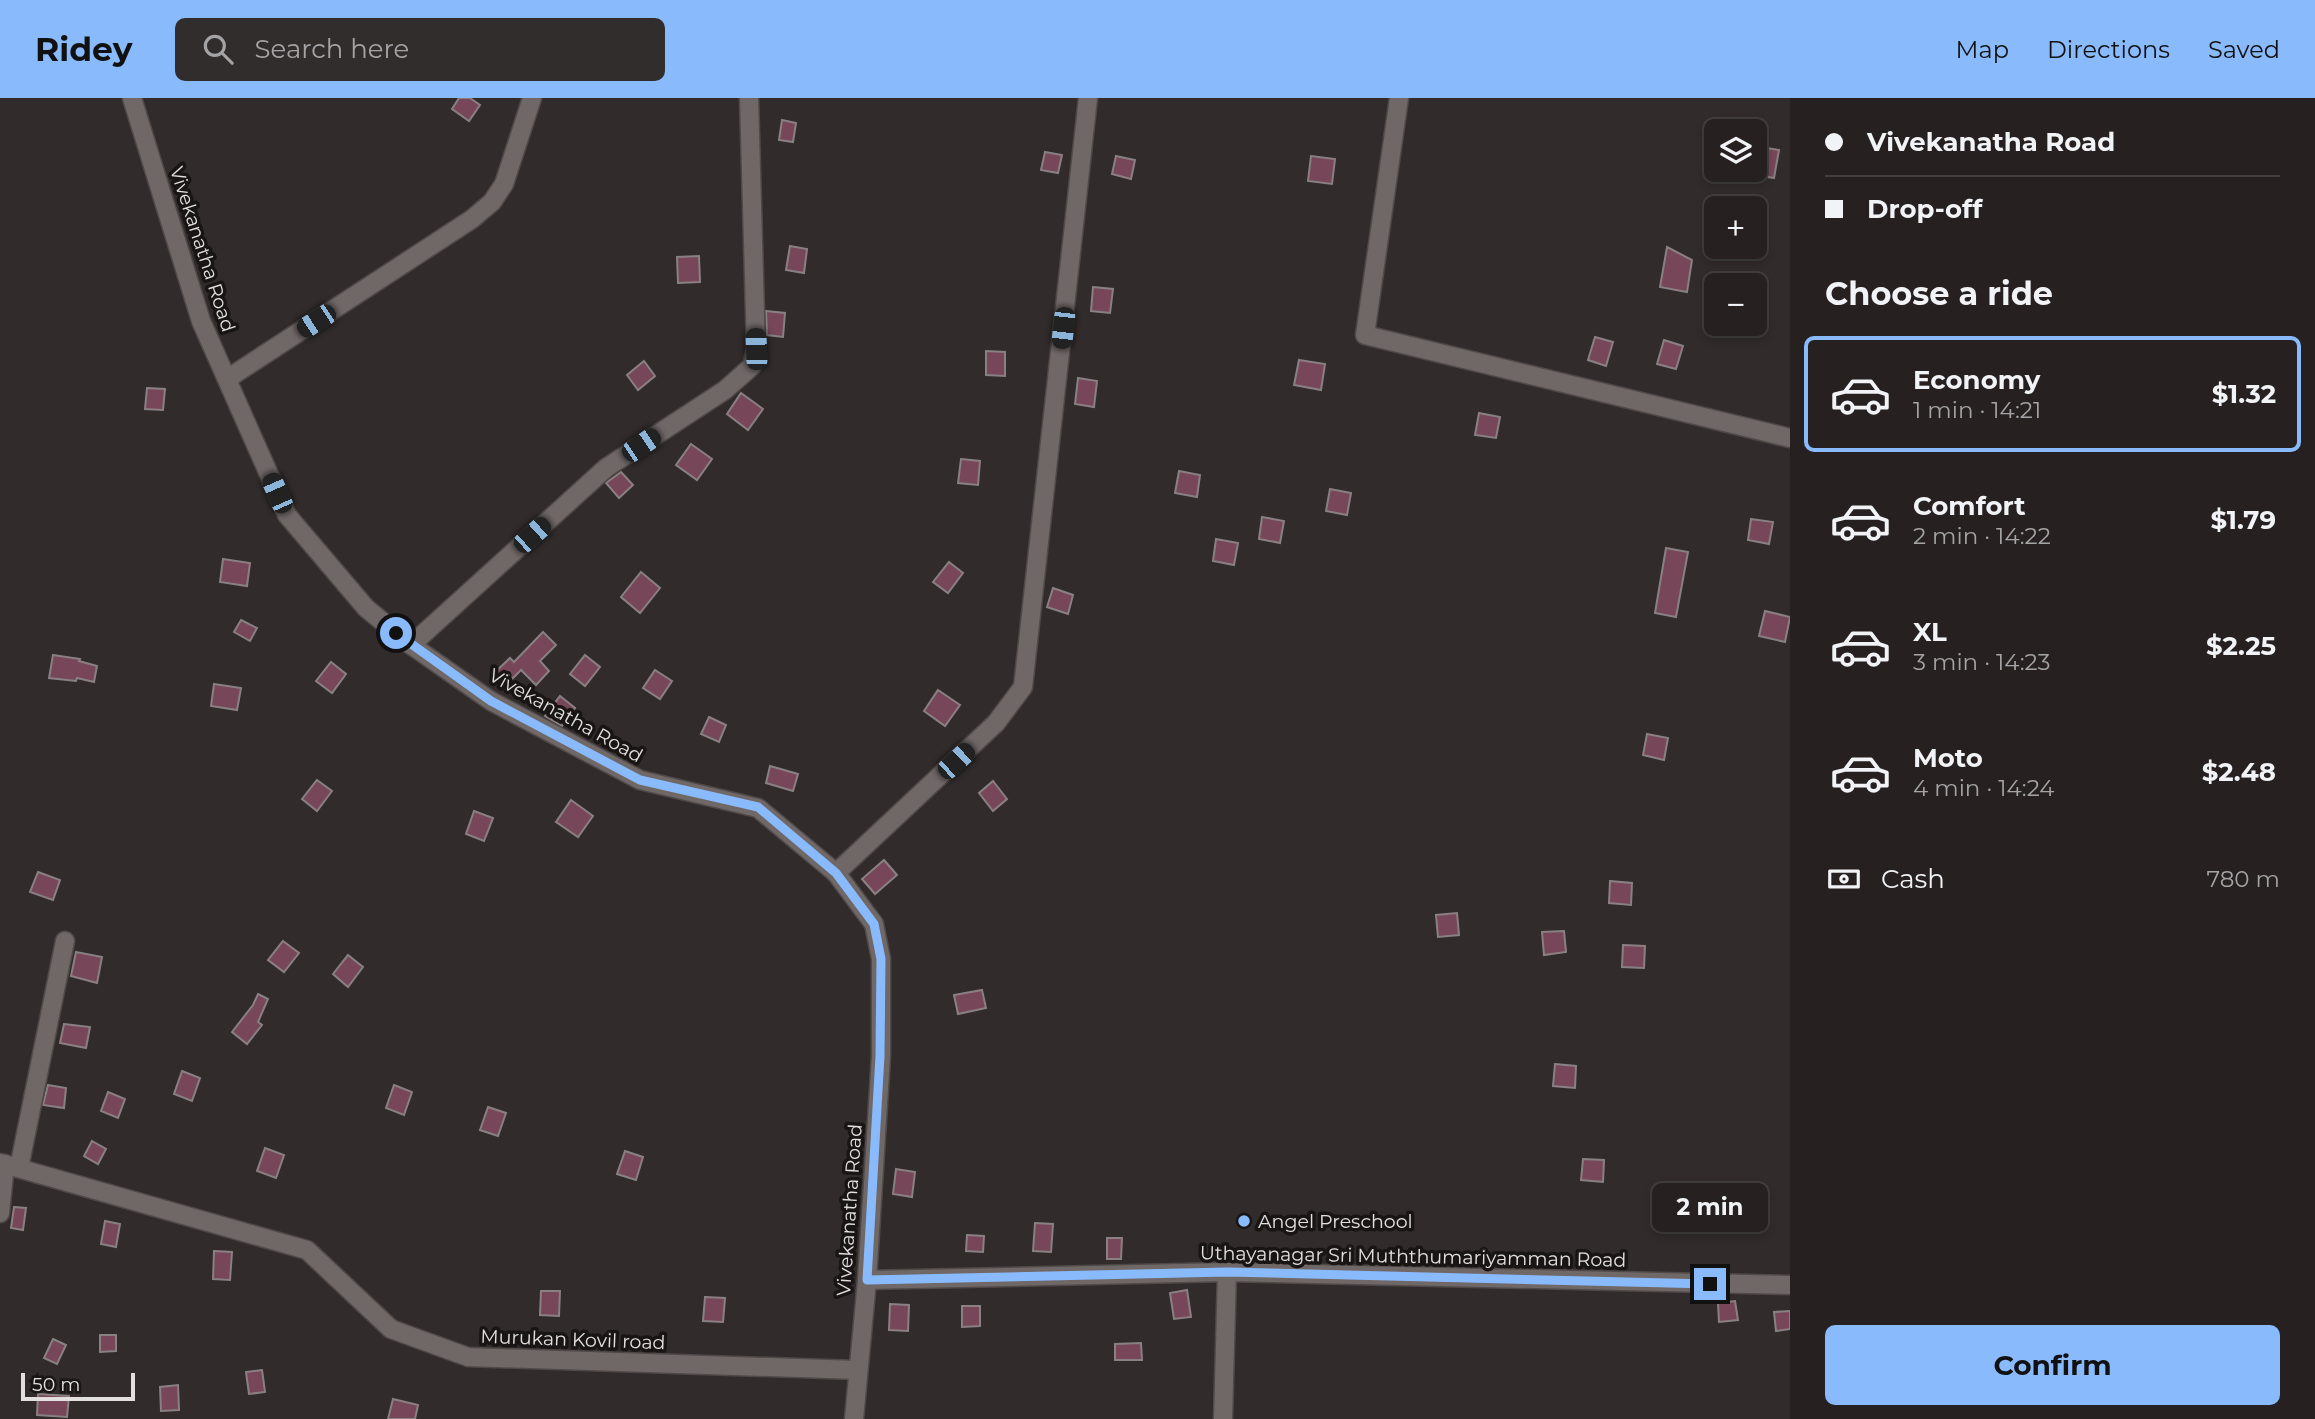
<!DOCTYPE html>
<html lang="en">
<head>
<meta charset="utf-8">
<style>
	body { margin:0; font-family:Montserrat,sans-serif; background:#322d2d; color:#f1f3f6; height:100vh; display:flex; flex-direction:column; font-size:26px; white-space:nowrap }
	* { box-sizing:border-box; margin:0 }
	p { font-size:23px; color:#a4a3a5 }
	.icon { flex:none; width:38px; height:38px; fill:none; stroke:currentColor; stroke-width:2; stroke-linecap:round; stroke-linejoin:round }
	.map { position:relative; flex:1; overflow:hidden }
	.details { display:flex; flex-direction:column; background:#262020; width:525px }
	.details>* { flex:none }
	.guide { display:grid; align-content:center; height:154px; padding:0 35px; background:#262020 }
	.tools { position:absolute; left:1704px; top:21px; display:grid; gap:14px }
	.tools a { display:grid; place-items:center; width:63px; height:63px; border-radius:10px; background:#262020; box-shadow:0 4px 10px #0003,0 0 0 2px #423e3e; font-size:35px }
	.scale { position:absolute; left:21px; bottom:18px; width:114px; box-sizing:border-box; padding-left:7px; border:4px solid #e4dfdf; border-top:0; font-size:19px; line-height:24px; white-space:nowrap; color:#e4dfdf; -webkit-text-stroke:5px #181514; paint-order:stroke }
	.end { position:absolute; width:32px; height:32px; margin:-16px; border:9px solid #89bafc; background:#111; box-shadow:0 0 0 4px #111 }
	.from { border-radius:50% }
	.bubble { position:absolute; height:49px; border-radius:10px; background:#262020; box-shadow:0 4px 10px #0003,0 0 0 2px #423e3e; font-size:23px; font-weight:700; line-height:49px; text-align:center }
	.car { position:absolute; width:21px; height:42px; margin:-21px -10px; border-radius:9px; box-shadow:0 0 5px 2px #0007; background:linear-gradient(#222 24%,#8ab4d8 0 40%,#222 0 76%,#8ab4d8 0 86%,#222 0) }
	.guide b { display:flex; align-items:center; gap:24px; height:66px; font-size:26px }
	.guide b+b { border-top:2px solid #423e3e }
	.guide i { width:18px; height:18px; background:#f1f3f6 }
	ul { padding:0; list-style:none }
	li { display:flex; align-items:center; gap:21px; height:116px; margin:0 14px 10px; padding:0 21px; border:4px solid transparent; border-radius:10px }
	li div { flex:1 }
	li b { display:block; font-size:26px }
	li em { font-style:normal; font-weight:700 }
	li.active { border-color:#89bafc }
	li>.icon { width:63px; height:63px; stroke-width:1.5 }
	h2 { padding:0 35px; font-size:32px; line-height:84px }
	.pay { display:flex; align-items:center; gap:18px; height:77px; padding:0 35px; font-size:26px }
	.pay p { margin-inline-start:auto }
	.button { display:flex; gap:14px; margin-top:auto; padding:14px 35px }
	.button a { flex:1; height:80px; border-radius:10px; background:#89bafc; color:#111; font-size:28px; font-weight:700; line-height:80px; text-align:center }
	header { display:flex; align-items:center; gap:42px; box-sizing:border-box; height:98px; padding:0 35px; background:#89bafc; color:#111 }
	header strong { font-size:33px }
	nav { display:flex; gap:38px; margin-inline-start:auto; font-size:24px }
	.search { width:490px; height:63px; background:#322d2d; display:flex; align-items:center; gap:18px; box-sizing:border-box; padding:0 24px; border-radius:10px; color:#a4a3a5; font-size:26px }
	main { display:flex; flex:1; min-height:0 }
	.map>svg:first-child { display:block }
</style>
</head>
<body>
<header>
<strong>Ridey</strong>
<div class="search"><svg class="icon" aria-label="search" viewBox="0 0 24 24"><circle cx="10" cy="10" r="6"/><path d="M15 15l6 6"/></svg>Search here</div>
<nav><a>Map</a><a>Directions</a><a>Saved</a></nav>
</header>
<main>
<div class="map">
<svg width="1790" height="1321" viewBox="0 0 1790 1321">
	<rect width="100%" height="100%" fill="#322b2b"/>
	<g fill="#774658" stroke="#888083" stroke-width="2">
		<polygon points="459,0 470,0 480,7 469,23 452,11"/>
		<polygon points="782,22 796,25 793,44 779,42"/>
		<polygon points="1755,48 1779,52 1774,80 1755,77"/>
		<polygon points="1045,54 1062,57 1058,75 1041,72"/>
		<polygon points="1116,58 1135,62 1131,81 1112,76"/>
		<polygon points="1311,58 1335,61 1332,86 1308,83"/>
		<polygon points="790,148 807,151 804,175 786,172"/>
		<polygon points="1667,149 1692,162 1687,194 1660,189"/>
		<polygon points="699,158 700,184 678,185 677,159"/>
		<polygon points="1093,189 1113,191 1110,215 1091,213"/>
		<polygon points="766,213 785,215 783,239 767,237"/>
		<polygon points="1595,239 1613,244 1606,268 1588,262"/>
		<polygon points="1664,242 1683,248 1676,271 1657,266"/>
		<polygon points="986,253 1005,254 1005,278 986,277"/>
		<polygon points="1299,262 1325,266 1321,292 1294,287"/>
		<polygon points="644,263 655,278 638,292 627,277"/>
		<polygon points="1078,280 1097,283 1094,309 1075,306"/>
		<polygon points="147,290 165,291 163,312 145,311"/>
		<polygon points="741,295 763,311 748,332 727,316"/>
		<polygon points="1479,315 1500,319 1496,340 1475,337"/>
		<polygon points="691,346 712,361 697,382 676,367"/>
		<polygon points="961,361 980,363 978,387 958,385"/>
		<polygon points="1179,373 1200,377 1197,399 1175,395"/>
		<polygon points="621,374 633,387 619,400 606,385"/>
		<polygon points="1330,391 1351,395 1347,417 1326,413"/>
		<polygon points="1262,419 1284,423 1280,445 1259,441"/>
		<polygon points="1751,421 1773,424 1769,446 1748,442"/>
		<polygon points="1216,441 1238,445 1234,467 1213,463"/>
		<polygon points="1666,450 1688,454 1676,519 1655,515"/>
		<polygon points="223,461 250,465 247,488 220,484"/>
		<polygon points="949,464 963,475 948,495 933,484"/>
		<polygon points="641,474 660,490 640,515 621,499"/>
		<polygon points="1053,490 1073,497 1068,516 1047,509"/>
		<polygon points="1765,513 1790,519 1785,544 1759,538"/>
		<polygon points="241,522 257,530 250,543 234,534"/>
		<polygon points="543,534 556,547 540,563 549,573 536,587 521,572 503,590 491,578 510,560 514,564"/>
		<polygon points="53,557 80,561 79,563 97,568 94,584 77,580 76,583 49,580"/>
		<polygon points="585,557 600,569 585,588 570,576"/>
		<polygon points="331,564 346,576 332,595 316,583"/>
		<polygon points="655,572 672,583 660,601 643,590"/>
		<polygon points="214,586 241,590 237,612 211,608"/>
		<polygon points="938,592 960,607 945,628 924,613"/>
		<polygon points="560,598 575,610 562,628 545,618"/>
		<polygon points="709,619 726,627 719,644 701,636"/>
		<polygon points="1647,636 1668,640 1664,662 1643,657"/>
		<polygon points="770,668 798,676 793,693 766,685"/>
		<polygon points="317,682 332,693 317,713 302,701"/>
		<polygon points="993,683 1007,701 993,713 979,695"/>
		<polygon points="571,702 593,718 578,739 556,724"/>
		<polygon points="474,713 493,720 484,743 466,736"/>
		<polygon points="884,762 897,777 875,796 862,781"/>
		<polygon points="38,774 60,782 53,802 30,794"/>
		<polygon points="1610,783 1632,785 1631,807 1609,805"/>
		<polygon points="1457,815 1459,837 1438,839 1436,817"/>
		<polygon points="1564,833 1566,854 1544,857 1542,834"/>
		<polygon points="283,843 299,855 284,874 268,862"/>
		<polygon points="1623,847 1645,848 1644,870 1622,869"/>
		<polygon points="76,854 102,859 97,885 71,878"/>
		<polygon points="348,857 363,869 348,889 333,876"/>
		<polygon points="982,892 986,910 958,916 954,897"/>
		<polygon points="258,896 268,901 258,924 262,927 247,946 232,934 253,907"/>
		<polygon points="64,926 90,929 86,950 60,945"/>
		<polygon points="1555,966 1576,968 1575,990 1553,988"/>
		<polygon points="182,973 200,980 192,1003 174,996"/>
		<polygon points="48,987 66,990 64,1010 43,1007"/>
		<polygon points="394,987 412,994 404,1017 386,1010"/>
		<polygon points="108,994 125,1001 118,1020 101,1013"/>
		<polygon points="488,1009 506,1015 498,1038 480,1032"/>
		<polygon points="92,1043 106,1051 98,1066 84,1058"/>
		<polygon points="265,1050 284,1057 276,1080 257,1073"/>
		<polygon points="625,1053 643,1059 636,1082 617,1076"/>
		<polygon points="1583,1061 1604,1062 1603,1084 1581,1082"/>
		<polygon points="896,1071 915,1074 912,1099 893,1096"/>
		<polygon points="14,1109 26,1110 23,1132 11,1130"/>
		<polygon points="105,1123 120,1126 116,1149 101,1146"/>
		<polygon points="1035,1125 1053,1126 1051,1154 1033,1153"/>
		<polygon points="967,1137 984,1138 983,1154 966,1153"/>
		<polygon points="1107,1140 1122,1140 1121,1161 1107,1161"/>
		<polygon points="214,1153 232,1154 230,1182 213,1181"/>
		<polygon points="1187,1192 1191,1219 1174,1221 1170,1195"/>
		<polygon points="541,1193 560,1193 559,1218 540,1217"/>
		<polygon points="705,1199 725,1200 723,1224 703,1223"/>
		<polygon points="1735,1203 1738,1222 1719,1224 1718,1205"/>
		<polygon points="890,1206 909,1207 908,1233 889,1232"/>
		<polygon points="962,1208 980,1208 980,1228 962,1229"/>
		<polygon points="1790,1213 1790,1231 1776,1233 1774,1214"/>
		<polygon points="100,1237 116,1237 116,1253 100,1254"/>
		<polygon points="53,1241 66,1247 57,1266 44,1260"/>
		<polygon points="1141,1245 1142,1262 1115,1262 1115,1246"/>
		<polygon points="262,1272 265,1294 249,1296 246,1274"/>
		<polygon points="178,1287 179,1312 161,1313 160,1289"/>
		<polygon points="38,1296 69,1298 67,1319 37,1317"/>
		<polygon points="393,1301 418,1307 415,1321 388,1321"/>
	</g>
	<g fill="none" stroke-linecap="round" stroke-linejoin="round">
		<defs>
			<g id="minor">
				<polyline points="132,0 201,223 287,417 366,510 411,547 491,603 640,682 758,710 836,775 874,826 881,861 881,958 867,1182 854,1321"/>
				<polyline points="1399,0 1365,237 1790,340"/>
				<polyline points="227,281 472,121 492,104 504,86 532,0"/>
				<polyline points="411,547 606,370 725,292 752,268 756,251 749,0"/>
				<polyline points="836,775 996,625 1023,589 1088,0"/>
				<polyline points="0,1065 307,1152 391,1231 468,1259 857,1272"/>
				<polyline points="19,1070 65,843"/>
				<polyline points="0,1115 5,1066"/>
				<polyline points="867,1182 1227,1174 1790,1187"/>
				<polyline points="1223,1321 1227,1174"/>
			</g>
		</defs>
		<use href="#minor" stroke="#4f4948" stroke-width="21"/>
		<use href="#minor" stroke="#706767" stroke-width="18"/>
	</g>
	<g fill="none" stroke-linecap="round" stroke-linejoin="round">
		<polyline stroke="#89bafc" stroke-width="9" points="396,535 491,603 640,682 758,709 836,775 874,826 881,861 880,958 867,1182 1227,1174 1710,1186"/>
	</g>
	<circle fill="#89bafc" stroke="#181514" stroke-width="2.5" cx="1244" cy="1123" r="7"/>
	<g text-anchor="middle" stroke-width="7" stroke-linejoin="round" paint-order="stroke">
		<g font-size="19" fill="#e4dfdf" stroke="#181514">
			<text transform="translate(203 151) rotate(72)" y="7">Vivekanatha Road</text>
			<text transform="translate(566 617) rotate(29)" y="7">Vivekanatha Road</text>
			<text transform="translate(849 1112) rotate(-86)" y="7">Vivekanatha Road</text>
			<text transform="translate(1413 1158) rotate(1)" y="7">Uthayanagar Sri Muththumariyamman Road</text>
			<text transform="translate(573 1241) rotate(2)" y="7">Murukan Kovil road</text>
		</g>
		<g font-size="19" fill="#e4dfdf" stroke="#181514" text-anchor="start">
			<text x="1258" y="1130">Angel Preschool</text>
		</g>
	</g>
</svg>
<div class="tools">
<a><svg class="icon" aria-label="layers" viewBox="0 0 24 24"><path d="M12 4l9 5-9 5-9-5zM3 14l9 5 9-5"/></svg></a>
<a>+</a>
<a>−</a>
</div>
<div class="scale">50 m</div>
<i class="end from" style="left:396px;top:535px"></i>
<i class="end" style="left:1710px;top:1186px"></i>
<div class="bubble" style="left:1652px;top:1085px;width:116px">2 min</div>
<i class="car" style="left:316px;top:223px;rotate:237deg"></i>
<i class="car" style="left:1063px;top:230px;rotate:186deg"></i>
<i class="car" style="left:756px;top:251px;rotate:358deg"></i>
<i class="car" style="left:641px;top:347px;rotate:56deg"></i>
<i class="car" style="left:277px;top:395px;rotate:336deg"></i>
<i class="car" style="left:532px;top:437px;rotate:48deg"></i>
<i class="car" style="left:956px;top:663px;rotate:47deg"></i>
</div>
<section class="details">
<div class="guide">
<b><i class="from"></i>Vivekanatha Road</b>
<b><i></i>Drop-off</b>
</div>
<h2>Choose a ride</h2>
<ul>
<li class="active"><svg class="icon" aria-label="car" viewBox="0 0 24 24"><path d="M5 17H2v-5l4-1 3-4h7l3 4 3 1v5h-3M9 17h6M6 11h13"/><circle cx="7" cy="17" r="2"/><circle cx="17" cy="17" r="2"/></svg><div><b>Economy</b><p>1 min · 14:21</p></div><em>$1.32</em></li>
<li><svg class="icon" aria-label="car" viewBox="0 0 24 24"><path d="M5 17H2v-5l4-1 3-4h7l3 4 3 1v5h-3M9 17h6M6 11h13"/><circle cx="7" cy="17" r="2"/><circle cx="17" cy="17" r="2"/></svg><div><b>Comfort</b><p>2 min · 14:22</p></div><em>$1.79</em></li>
<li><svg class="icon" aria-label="car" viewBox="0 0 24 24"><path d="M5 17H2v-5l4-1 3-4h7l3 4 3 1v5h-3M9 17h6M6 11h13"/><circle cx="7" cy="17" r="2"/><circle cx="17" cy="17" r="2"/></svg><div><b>XL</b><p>3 min · 14:23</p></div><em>$2.25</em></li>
<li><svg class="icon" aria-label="car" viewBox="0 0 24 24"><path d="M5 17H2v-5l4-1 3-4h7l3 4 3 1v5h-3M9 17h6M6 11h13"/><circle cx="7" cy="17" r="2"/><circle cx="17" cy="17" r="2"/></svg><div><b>Moto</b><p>4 min · 14:24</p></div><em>$2.48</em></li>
</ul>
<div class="pay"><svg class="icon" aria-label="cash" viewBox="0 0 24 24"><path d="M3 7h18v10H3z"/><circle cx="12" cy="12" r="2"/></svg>Cash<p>780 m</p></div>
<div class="button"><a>Confirm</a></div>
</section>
</main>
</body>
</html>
